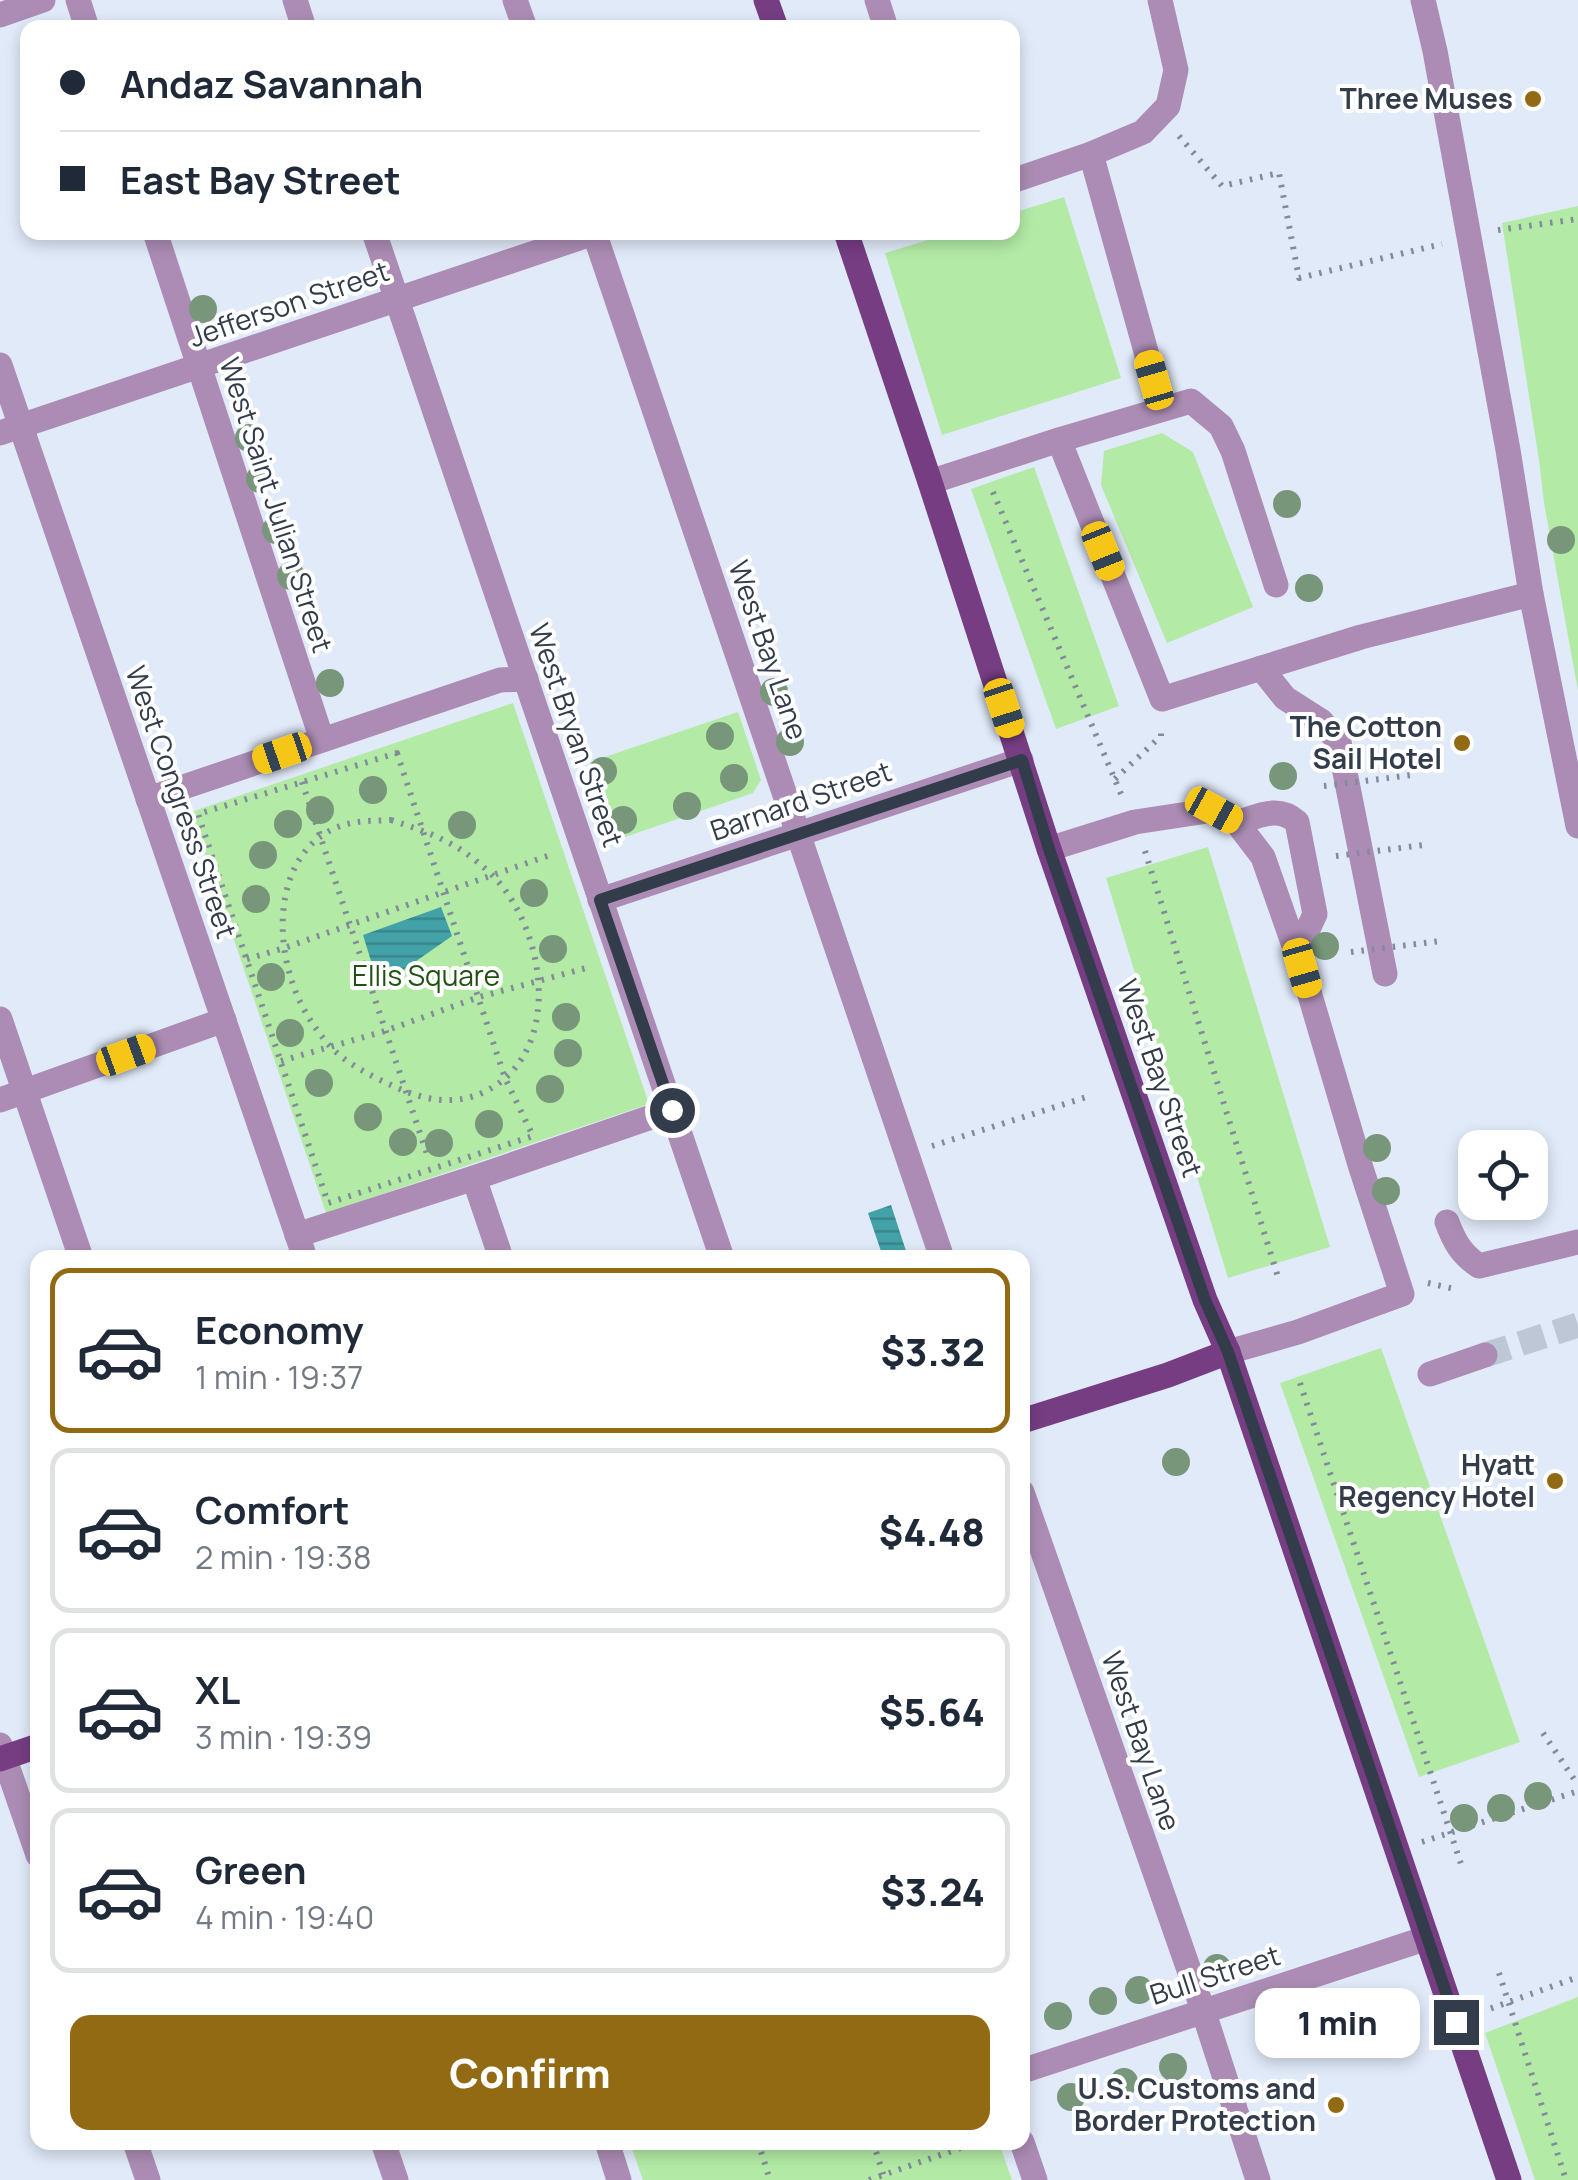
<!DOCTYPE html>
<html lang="en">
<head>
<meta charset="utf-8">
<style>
	body { margin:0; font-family:Manrope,sans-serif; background:#f6f6f7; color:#1f2937; height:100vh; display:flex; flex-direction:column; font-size:38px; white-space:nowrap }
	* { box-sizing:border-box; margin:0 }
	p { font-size:32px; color:#747a83 }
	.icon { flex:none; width:55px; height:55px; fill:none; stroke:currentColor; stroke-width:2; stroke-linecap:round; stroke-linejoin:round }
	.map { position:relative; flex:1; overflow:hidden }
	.details { position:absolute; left:30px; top:1250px; width:1000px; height:900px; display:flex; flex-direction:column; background:#fff; border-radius:20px; box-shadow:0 5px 15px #0003 }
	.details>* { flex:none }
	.top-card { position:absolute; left:20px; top:20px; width:1000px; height:220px; border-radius:20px; box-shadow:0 5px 15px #0003; display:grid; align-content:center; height:220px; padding:0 40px; background:#fff }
	.controls { position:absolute; left:1458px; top:1130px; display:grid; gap:20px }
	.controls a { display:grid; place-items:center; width:90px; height:90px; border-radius:20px; background:#fff; box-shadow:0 5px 15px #0003; font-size:50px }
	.end { position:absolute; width:45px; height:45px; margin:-22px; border:12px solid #333c4b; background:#fff; box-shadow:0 0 0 5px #fff }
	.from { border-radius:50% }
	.bubble { position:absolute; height:70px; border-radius:20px; background:#fff; box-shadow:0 5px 15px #0003; font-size:32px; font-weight:800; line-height:70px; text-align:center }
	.car { position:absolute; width:30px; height:60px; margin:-30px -15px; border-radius:12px; box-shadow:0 0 8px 2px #0007; background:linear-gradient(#f5c518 24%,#345 0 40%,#f5c518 0 76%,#345 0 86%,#f5c518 0) }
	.top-card b { display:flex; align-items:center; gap:35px; height:95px; font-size:38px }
	.top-card b+b { border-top:2px solid #e0e1e3 }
	.top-card i { width:25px; height:25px; background:#1f2937 }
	ul { padding:18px 0 0; list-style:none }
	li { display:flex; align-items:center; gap:30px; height:165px; margin:0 20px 15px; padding:0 20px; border:5px solid #e0e1e3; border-radius:20px }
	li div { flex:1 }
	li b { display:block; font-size:38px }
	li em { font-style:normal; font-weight:800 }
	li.selected { border-color:#936a14 }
	li>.icon { width:90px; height:90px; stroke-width:1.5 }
	.action { display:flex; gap:20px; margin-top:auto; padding:20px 40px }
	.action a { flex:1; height:115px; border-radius:20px; background:#936a14; color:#fff; font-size:40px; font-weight:800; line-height:115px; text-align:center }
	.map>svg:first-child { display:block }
</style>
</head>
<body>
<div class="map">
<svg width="1578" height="2180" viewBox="0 0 1578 2180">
	<defs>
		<pattern id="water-rules" width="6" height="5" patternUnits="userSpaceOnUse" patternTransform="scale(2.5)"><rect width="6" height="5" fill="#42a2a7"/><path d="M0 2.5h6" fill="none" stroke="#38858a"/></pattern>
	</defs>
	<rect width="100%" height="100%" fill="#e1eaf9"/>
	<g fill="#b3eaa6">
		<polygon points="1064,197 1121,378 942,435 885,253 951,233 1012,232 1013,213"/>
		<polygon points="1578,206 1578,691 1544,503 1539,460 1502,223"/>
		<polygon points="1162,433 1193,452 1253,607 1167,643 1101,485 1104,451"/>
		<polygon points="1034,467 1119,706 1056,729 971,489"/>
		<polygon points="513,703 649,1104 326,1213 191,812"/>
		<polygon points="738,712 761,780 753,793 625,837 613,832 590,762"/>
		<polygon points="1208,847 1330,1247 1228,1278 1106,878"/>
		<polygon points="1381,1348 1520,1742 1419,1777 1280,1383"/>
		<polygon points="1578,1997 1578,2180 1535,2180 1485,2033"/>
		<polygon points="630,2143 999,2143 1012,2180 643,2180"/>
	</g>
	<g fill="url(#water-rules)">
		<polygon points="441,907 452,936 379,987 363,935"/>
		<polygon points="891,1205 908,1257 883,1257 868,1213"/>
	</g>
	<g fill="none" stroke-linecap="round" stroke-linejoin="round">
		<polyline stroke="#bec7d6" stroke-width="25" stroke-dasharray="25 12" stroke-linecap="butt" points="1485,1355 1578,1325"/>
		<g stroke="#828b9a" stroke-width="6" stroke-dasharray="2.5 8" stroke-linecap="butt">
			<polyline points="1179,136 1222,186 1279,173 1299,278 1442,244"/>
			<polyline points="1498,230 1578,219"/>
			<polyline points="993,492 1121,794"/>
			<polygon points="397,753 505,1078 533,1136 328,1203 198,814"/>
			<polyline points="1115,779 1161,736 1161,726"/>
			<polyline points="302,782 429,1160"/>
			<path d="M391,820C433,834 457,842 490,873C546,926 565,1051 486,1091C454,1107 422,1100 391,1085C369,1075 345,1063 328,1044C312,1025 298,1003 291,978C274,926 280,850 338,827C355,820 373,821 391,820Z"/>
			<polyline points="1145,851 1278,1277"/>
			<polyline points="247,959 284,948 553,854"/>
			<polyline points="281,1061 385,1031 479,997 590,967"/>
			<polyline points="932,1146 1090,1096"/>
			<polyline points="1428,1283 1455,1289"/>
			<polyline points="1300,1383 1461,1864"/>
			<polyline points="1543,1733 1578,1785"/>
			<polyline points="1422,1842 1578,1791"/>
			<polyline points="1499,1973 1566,2180"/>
			<polyline points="1481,2012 1578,1977"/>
			<polyline points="758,2142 770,2180"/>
			<polyline points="873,2142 885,2180"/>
			<polyline points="869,2180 963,2147"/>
		</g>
		<g stroke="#ac8cb4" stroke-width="25">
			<polyline points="78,0 87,28"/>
			<polyline points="295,0 304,28"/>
			<polyline points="515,0 525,28"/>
			<polyline points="877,0 886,28"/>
			<polyline points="1423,0 1435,51 1508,450 1531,594 1578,826"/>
			<polyline points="0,15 43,0"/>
			<polyline points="1091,154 1162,409"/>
			<polyline points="1012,181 1091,154 1143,132 1168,106 1176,70 1160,0"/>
			<polyline points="155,232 322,740"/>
			<polyline points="374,232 722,1258"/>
			<polyline points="594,232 942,1258"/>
			<polyline points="0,365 305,1258"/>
			<polyline points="0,433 597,232"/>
			<polyline points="1059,440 1162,699 1361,637 1531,594"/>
			<polyline points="930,482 1059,440 1191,401 1221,426 1233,451 1276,585"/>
			<polyline points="1261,668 1285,698 1321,721 1339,742 1385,974"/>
			<polyline points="148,799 500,680 526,679"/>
			<path d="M1237,823C1259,816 1278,805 1297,822L1315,914L1297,953"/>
			<polyline points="1049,849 1135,822 1214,810 1237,823 1263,857 1284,917 1302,968 1361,1168 1402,1294 1298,1332 1228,1352"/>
			<polyline points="600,900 1021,760"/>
			<polyline points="0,1019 81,1258"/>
			<polyline points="0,1100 224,1020"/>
			<polyline points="474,1178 501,1258"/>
			<path d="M1447,1222C1454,1241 1461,1254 1479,1266L1578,1242"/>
			<polyline points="297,1235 474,1178 672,1110"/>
			<polyline points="1430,1374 1485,1355"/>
			<polyline points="1022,1492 1203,2010 1258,2180"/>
			<polyline points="0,1745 38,1855"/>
			<polyline points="1022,2071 1427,1938"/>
			<polyline points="135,2142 148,2180"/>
			<polyline points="383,2142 396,2180"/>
			<polyline points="607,2142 619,2180"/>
			<polyline points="1022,2142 1035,2180"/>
		</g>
		<g stroke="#763d83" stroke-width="25">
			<polyline points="766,0 776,28"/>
			<polyline points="846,232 930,482 1049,849 1205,1300 1228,1352 1509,2180"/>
			<polyline points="1022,1421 1168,1375 1228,1352"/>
			<polyline points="0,1759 38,1746"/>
		</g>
		<g stroke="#828b9a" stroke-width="6" stroke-dasharray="2.5 8" stroke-linecap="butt">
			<polyline points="1324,786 1412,775"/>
			<polyline points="1336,856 1424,845"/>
			<polyline points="1351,952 1441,941"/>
		</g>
	</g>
	<g fill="#77967a">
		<circle cx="203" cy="309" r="14"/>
		<circle cx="249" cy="438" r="14"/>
		<circle cx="260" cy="479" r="14"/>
		<circle cx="1287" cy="504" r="14"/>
		<circle cx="276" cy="530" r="14"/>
		<circle cx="1561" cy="540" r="14"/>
		<circle cx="291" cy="576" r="14"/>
		<circle cx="1309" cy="588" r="14"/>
		<circle cx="330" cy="683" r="14"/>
		<circle cx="774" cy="692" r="14"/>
		<circle cx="720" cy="736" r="14"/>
		<circle cx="790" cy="742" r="14"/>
		<circle cx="603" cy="771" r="14"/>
		<circle cx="1283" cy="776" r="14"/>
		<circle cx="734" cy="778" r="14"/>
		<circle cx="373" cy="790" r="14"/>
		<circle cx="687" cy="806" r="14"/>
		<circle cx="320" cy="810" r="14"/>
		<circle cx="623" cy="820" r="14"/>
		<circle cx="288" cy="824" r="14"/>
		<circle cx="462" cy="825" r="14"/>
		<circle cx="263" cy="855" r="14"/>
		<circle cx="534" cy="893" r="14"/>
		<circle cx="256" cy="899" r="14"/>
		<circle cx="1325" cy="946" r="14"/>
		<circle cx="553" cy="949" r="14"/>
		<circle cx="271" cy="977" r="14"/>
		<circle cx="566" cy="1017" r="14"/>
		<circle cx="290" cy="1033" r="14"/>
		<circle cx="568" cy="1053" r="14"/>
		<circle cx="319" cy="1083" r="14"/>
		<circle cx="550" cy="1089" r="14"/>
		<circle cx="368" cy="1117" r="14"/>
		<circle cx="489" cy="1124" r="14"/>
		<circle cx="403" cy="1142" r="14"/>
		<circle cx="439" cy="1143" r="14"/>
		<circle cx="1377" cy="1148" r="14"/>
		<circle cx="1386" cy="1191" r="14"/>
		<circle cx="1176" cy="1462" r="14"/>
		<circle cx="1538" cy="1796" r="14"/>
		<circle cx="1501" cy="1808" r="14"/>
		<circle cx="1464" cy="1818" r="14"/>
		<circle cx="1217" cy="1968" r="14"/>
		<circle cx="1139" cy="1990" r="14"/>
		<circle cx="1103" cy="2001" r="14"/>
		<circle cx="1357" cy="2008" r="14"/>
		<circle cx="1058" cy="2016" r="14"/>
		<circle cx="1314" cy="2019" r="14"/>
		<circle cx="1271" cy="2031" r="14"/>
		<circle cx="1173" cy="2067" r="14"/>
		<circle cx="1124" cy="2082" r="14"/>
		<circle cx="1071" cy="2097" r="14"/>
	</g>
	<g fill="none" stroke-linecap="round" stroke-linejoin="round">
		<polyline stroke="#333c4b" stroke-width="12" points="672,1110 600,900 1022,760 1049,849 1205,1300 1228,1352 1456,2022"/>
	</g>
	<g fill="#936a14" stroke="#fff" stroke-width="4">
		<circle cx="1533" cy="99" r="10"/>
		<circle cx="1462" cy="743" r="10"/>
		<circle cx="1555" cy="1481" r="10"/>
		<circle cx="1336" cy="2105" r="10"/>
	</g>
	<g text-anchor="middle" stroke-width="8" stroke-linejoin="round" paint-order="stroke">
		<g font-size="28" font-weight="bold" fill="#333c4b" stroke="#fff" text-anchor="end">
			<text x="1513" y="109">Three Muses</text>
			<text x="1442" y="737">The Cotton<tspan x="1442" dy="32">Sail Hotel</tspan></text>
			<text x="1535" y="1475">Hyatt<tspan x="1535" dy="32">Regency Hotel</tspan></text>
			<text x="1316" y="2099">U.S. Customs and<tspan x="1316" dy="32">Border Protection</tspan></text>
		</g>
		<g font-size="28" fill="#333c4b" stroke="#fff">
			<text transform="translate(289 304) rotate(-19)" y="10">Jefferson Street</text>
			<text transform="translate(276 505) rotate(72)" y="10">West Saint Julian Street</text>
			<text transform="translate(768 650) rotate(71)" y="10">West Bay Lane</text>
			<text transform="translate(576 735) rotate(71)" y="10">West Bryan Street</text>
			<text transform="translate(801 801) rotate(-19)" y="10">Barnard Street</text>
			<text transform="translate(181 802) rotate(71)" y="10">West Congress Street</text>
			<text transform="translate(1160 1078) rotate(71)" y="10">West Bay Street</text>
			<text transform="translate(1141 1741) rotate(71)" y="10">West Bay Lane</text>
			<text transform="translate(1215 1975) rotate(-18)" y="10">Bull Street</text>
		</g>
		<g font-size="28" fill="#205112" stroke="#fff">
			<text x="426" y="986">Ellis Square</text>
		</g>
	</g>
</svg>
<div class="controls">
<a><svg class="icon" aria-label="locate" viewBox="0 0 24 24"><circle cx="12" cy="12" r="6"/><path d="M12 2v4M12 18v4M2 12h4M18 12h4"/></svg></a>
</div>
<i class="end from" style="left:672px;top:1110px"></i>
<i class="end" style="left:1456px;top:2022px"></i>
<div class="bubble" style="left:1255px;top:1988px;width:165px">1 min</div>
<i class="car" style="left:1154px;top:380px;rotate:344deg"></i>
<i class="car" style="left:1103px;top:551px;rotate:158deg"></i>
<i class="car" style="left:1004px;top:708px;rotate:162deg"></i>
<i class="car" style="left:282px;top:753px;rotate:251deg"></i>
<i class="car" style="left:1214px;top:810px;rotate:119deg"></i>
<i class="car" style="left:1302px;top:968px;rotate:164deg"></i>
<i class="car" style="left:126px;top:1055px;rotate:70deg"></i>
<div class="top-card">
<b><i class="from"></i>Andaz Savannah</b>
<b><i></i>East Bay Street</b>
</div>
<section class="details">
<ul>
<li class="selected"><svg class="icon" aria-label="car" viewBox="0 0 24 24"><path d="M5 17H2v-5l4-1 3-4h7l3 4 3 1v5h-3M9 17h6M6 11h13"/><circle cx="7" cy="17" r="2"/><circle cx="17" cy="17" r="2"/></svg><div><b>Economy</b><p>1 min · 19:37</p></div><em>$3.32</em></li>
<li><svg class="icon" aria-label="car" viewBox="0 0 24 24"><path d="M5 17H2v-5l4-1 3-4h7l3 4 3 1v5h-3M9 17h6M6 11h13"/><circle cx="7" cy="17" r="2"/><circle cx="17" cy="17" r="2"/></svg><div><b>Comfort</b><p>2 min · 19:38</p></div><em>$4.48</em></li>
<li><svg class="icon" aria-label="car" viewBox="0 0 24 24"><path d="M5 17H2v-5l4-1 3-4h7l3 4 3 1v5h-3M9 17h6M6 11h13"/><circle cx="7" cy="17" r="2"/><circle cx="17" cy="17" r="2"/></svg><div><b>XL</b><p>3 min · 19:39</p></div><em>$5.64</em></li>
<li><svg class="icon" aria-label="car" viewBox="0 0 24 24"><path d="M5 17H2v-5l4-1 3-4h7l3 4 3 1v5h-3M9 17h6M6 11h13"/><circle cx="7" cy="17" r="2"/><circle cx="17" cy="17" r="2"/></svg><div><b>Green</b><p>4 min · 19:40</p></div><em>$3.24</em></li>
</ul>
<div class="action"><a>Confirm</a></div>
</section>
</div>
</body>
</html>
